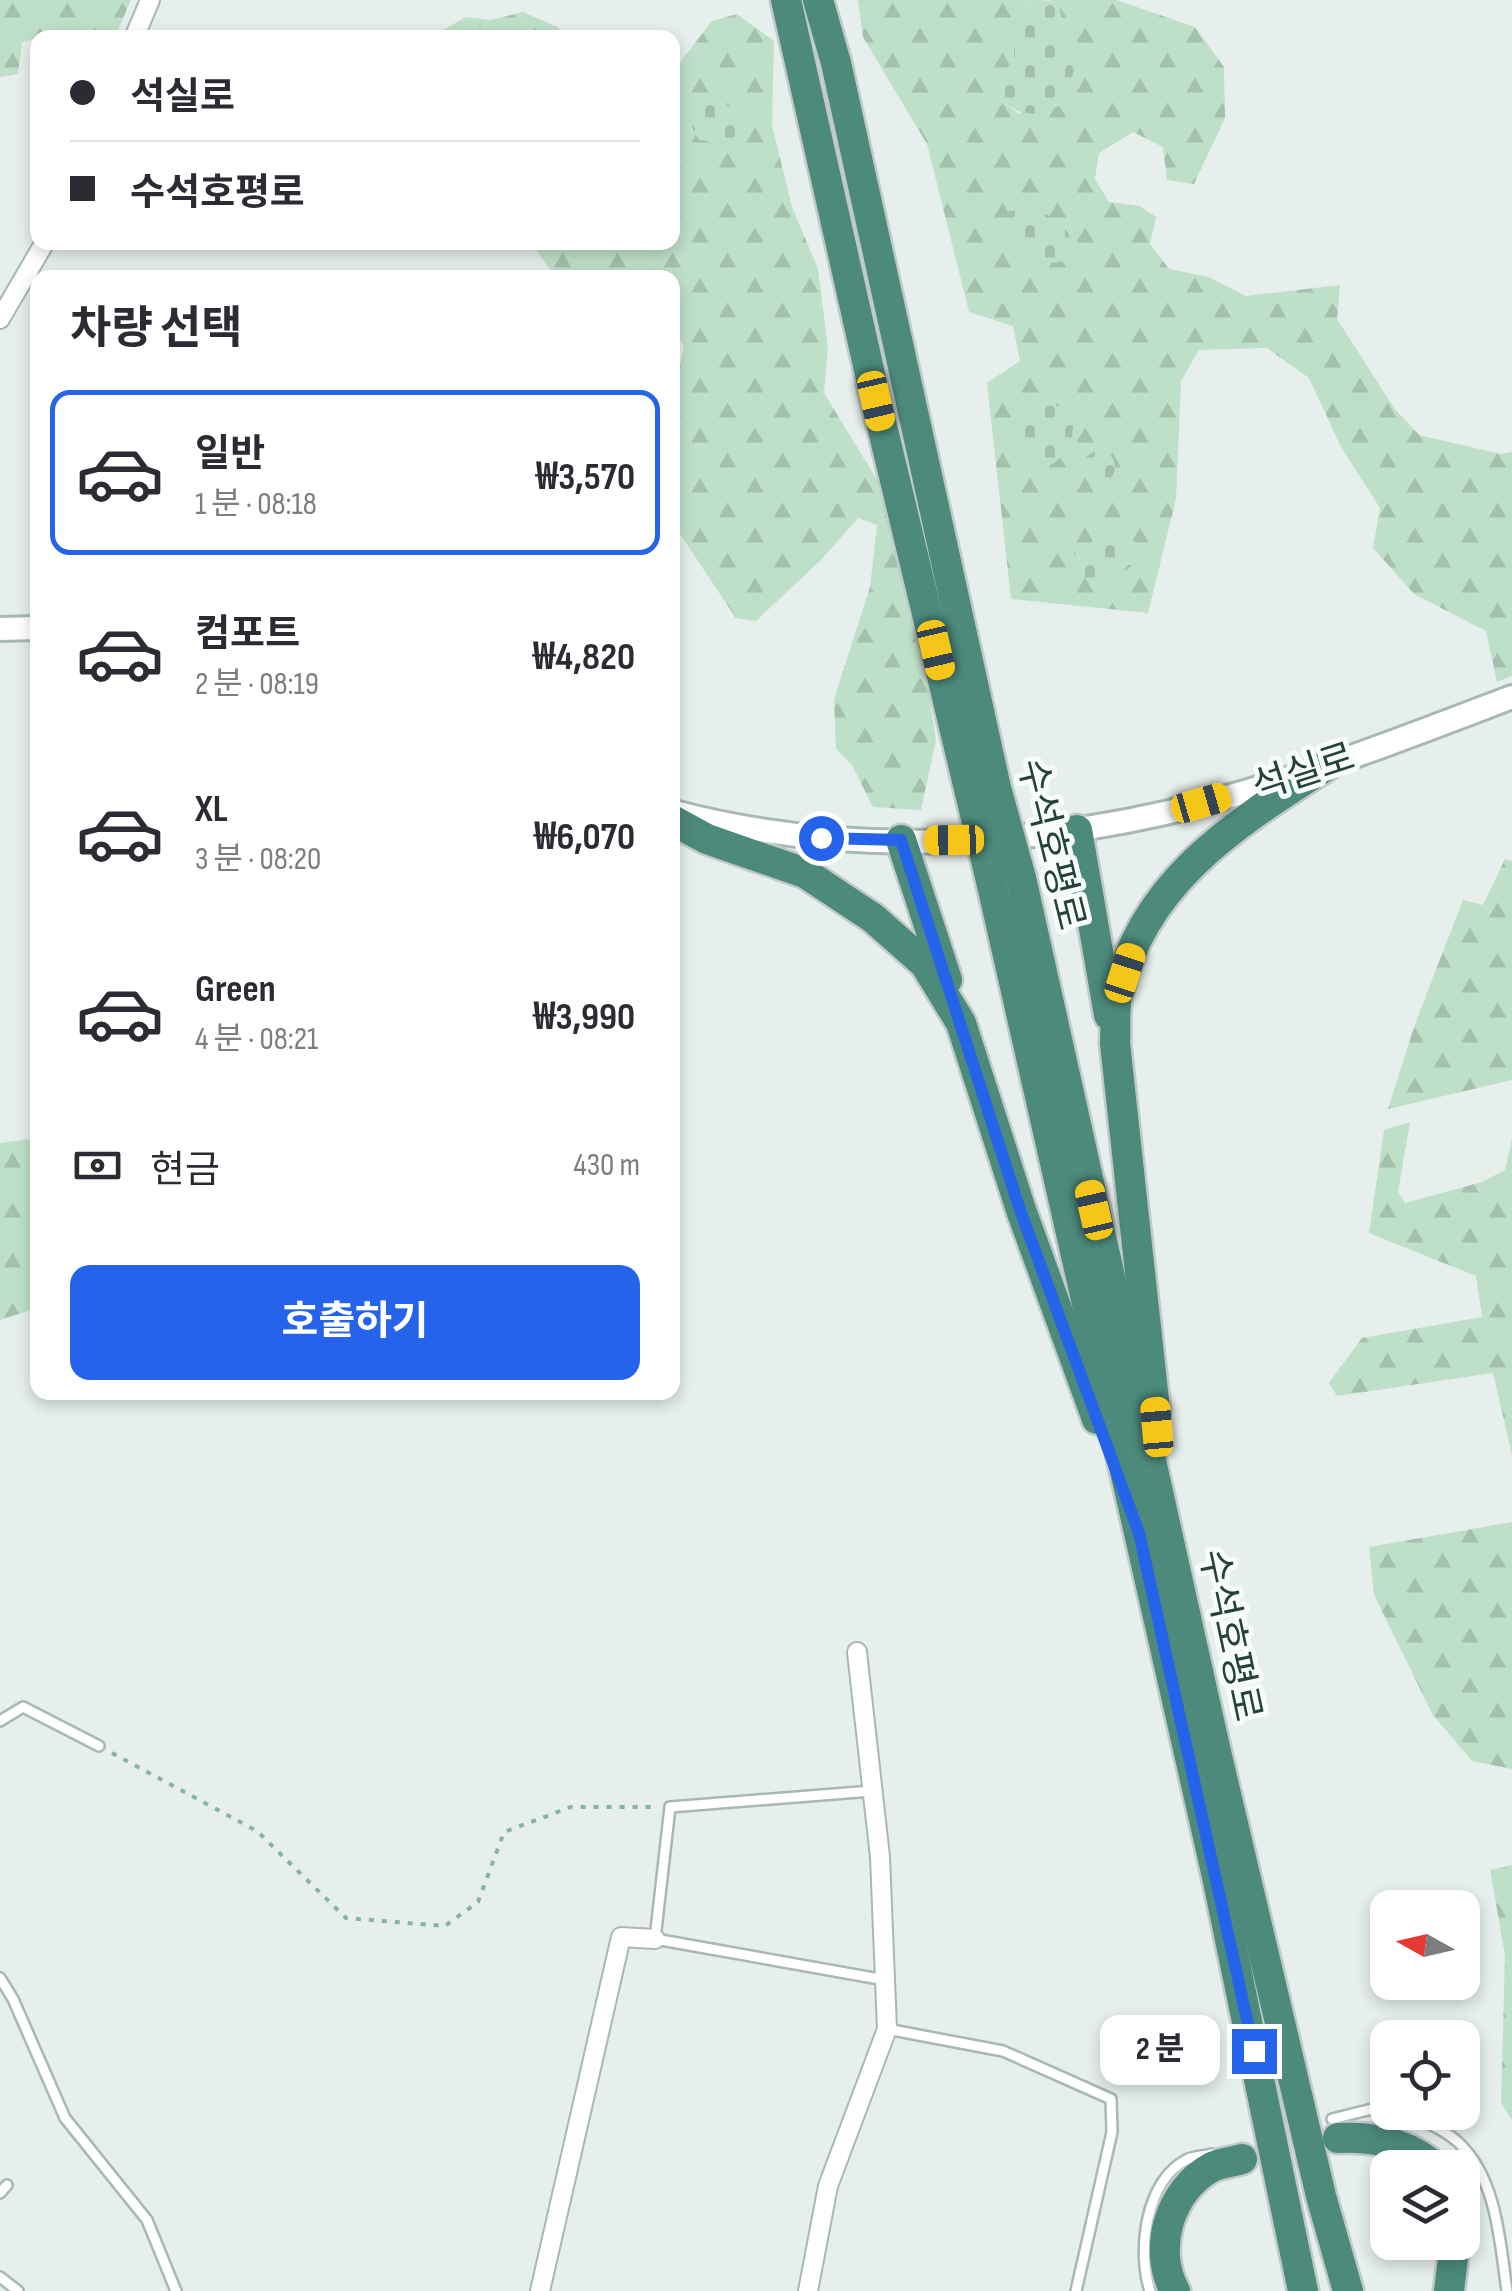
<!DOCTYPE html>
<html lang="ko">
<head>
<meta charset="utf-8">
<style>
	body { margin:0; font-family:"Sofia Sans Condensed","Noto Sans KR",sans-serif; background:#f7f7f7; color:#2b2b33; height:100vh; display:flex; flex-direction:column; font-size:38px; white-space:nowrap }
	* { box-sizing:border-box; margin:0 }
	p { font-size:32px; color:#7c7c81 }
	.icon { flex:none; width:55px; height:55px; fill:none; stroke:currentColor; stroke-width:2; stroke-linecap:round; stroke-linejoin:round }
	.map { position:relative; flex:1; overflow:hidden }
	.side { position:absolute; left:30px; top:270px; width:650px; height:1130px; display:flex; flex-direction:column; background:#fff; border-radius:20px; box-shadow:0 5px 15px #0003 }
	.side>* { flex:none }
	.banner { position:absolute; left:30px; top:30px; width:650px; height:220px; border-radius:20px; box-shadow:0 5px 15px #0003; display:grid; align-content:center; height:220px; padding:0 40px; background:#fff }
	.needle { width:65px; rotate:278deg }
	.buttons { position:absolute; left:1370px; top:1890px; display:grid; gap:20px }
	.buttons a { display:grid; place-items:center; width:110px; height:110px; border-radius:20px; background:#fff; box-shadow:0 5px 15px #0003; font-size:50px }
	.end { position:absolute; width:45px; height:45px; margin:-22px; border:12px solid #2563eb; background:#fff; box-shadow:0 0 0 5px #fff }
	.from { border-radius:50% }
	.bubble { position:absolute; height:70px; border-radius:20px; background:#fff; box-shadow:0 5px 15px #0003; font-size:32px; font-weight:700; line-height:70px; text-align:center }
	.car { position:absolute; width:30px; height:60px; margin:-30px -15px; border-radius:12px; box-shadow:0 0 8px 2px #0007; background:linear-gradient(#f5c518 24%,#345 0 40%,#f5c518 0 76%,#345 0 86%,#f5c518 0) }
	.banner b { display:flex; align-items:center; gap:35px; height:95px; font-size:38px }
	.banner b+b { border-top:2px solid #e1e1e2 }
	.banner i { width:25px; height:25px; background:#2b2b33 }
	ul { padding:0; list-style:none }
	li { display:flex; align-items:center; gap:30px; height:165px; margin:0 20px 15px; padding:0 20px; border:5px solid transparent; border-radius:20px }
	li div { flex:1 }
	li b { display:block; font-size:38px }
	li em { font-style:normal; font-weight:700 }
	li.current { border-color:#2563eb }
	li>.icon { width:90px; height:90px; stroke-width:1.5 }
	h2 { padding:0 40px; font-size:45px; line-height:120px }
	.pay { display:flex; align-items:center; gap:25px; height:110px; padding:0 40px; font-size:38px }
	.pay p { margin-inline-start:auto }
	.action { display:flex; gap:20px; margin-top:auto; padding:20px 40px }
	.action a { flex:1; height:115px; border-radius:20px; background:#2563eb; color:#fff; font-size:40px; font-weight:700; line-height:115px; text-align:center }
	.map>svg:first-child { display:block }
</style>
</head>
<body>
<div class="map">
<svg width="1512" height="2291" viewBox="0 0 1512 2291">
	<defs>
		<pattern id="forest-firs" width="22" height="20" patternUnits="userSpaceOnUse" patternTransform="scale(2.5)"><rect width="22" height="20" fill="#bfe0c8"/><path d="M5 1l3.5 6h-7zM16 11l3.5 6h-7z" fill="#a4c1ad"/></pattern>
		<pattern id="cemetery-stones" width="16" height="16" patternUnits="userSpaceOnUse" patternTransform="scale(2.5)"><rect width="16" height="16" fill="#bfe0c8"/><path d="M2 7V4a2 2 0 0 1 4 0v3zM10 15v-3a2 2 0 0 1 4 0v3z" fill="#a4c1ad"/></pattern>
	</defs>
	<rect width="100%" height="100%" fill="#e6efeb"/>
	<g fill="url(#forest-firs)">
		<polygon points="0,0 131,0 115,37 38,38 22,42 18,74 0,77"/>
		<polygon points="858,0 1039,0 1025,6 1013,32 1014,59 1005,72 1000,100 1019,114 1074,70 1064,46 1059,3 1047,0 1116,0 1195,27 1224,67 1225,118 1194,184 1167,180 1163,147 1133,132 1099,153 1095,179 1109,202 1140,206 1156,217 1150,244 1169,269 1209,277 1246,296 1340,285 1337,319 1394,408 1419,435 1501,454 1512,452 1512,676 1497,682 1486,631 1414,594 1373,548 1380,508 1341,447 1309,378 1267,348 1199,350 1181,381 1176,499 1148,613 1011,599 987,383 1020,361 1013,326 969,312 927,144 863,37"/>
		<polygon points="523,12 557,27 566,37 431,37 466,17 491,20"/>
		<polygon points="737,14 774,41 772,125 792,207 818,269 828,348 824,393 879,483 925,670 936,740 921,810 873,807 852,765 836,749 834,699 870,587 877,525 858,518 822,559 756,621 736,618 676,528 673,516 673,396 684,346 673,329 672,278 603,277 590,273 581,277 555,277 531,243 672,242 673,66 681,61 712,21"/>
		<polygon points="1505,859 1512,861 1512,1080 1388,1109 1415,1024 1463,900 1483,905"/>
		<polygon points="1410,1122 1398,1192 1405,1203 1482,1182 1505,1170 1512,1139 1512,1455 1493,1373 1337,1396 1329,1383 1362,1338 1482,1317 1476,1276 1369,1233 1384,1130"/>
		<polygon points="37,1138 37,1308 0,1320 0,1143"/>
		<polygon points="1512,1522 1512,1769 1472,1761 1433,1715 1374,1595 1369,1547"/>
		<polygon points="1512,1865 1512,2120 1501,2103 1505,1955 1490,1870"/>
	</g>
	<g fill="url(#cemetery-stones)">
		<path d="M1039,0L1059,2L1064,46L1074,70L1064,104C1036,116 1025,119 1000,100L1005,72L1014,58L1013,32L1025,6Z"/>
		<path d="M695,97C722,101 737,104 747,130L730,143L699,140L682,109Z"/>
		<path d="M1034,208C1056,219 1078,230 1070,259L1053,263L1008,240L1004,224L1009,211Z"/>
		<polygon points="1042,405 1061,406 1074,419 1071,447 1053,464 1032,455 1017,437 1022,415"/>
		<circle cx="1099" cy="467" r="16"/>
		<path d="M1126,537L1135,542L1136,561C1119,580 1100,584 1076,575L1074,551L1099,538Z"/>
	</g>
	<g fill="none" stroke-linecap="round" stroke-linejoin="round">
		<defs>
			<g id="service">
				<polyline points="0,1721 23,1707 99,1746"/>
				<polyline points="872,1791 670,1807 655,1939 885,1980"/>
				<polyline points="0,1978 13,1999 65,2118 147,2220 176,2291"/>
				<polyline points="887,2029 1003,2051 1111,2099 1112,2132 1076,2291"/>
				<path d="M1404,2112C1423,2121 1444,2129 1459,2143C1497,2179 1500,2243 1507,2291"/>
				<polyline points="1332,2119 1376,2108 1388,2110"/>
				<polyline points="0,2193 7,2185"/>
				<polyline points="0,2277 18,2291"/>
				<path d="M1150,2291C1137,2252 1145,2179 1188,2159C1195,2156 1205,2156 1212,2154"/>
			</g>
			<g id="minor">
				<polyline points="134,38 150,0"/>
				<polyline points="0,319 45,242"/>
				<polyline points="540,2291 621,1937 655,1939"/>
				<polyline points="808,2291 828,2186 887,2029 880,1857 857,1652"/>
			</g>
			<g id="tertiary">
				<polyline points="0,629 38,628"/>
				<path d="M674,812C833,854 1006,849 1165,813C1283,786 1399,740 1512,697"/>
			</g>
			<g id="trunk">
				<polyline points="786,0 876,401 970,793"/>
				<polyline points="818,0 836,63 996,788"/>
				<polyline points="672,820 707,839 805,873 873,918 925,964 961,1023 1021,1210 1097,1419"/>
				<polyline points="1077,830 1109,1015"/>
				<polyline points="901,840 947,980"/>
				<polyline points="1021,878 1216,1752 1321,2196 1348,2291"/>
				<polyline points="992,885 1216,1872 1303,2291"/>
				<path d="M1155,1410L1115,1043C1116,1028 1114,1011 1117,996C1142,881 1237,823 1329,764"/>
				<path d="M1338,2138C1375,2136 1409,2143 1436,2168"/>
				<path d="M1175,2291C1152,2250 1169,2190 1212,2167C1220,2163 1233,2162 1242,2159"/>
				<polyline points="1449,2291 1455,2242"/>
			</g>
		</defs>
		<use href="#service" stroke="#a8b8b2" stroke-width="14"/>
		<use href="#minor" stroke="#a8b8b2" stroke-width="22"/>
		<use href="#tertiary" stroke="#a8b8b2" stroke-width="28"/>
		<use href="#trunk" stroke="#c2cac8" stroke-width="35"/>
		<polyline stroke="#86b3a5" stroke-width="4" stroke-dasharray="5 8" stroke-linecap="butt" points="112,1753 257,1831 346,1918 445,1926 478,1902 504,1832 571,1807 656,1807"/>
		<use href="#service" stroke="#fff" stroke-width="9"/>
		<use href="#minor" stroke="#fff" stroke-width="18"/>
		<use href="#tertiary" stroke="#fff" stroke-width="22"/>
		<use href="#trunk" stroke="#4c8a7c" stroke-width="30"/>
		<defs>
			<g id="trunk-bridge">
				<polyline points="996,788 1021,878"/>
				<polyline points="970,793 992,885"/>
			</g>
		</defs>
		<use href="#trunk-bridge" stroke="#c2cac8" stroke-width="35" stroke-linecap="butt"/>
		<use href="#trunk-bridge" stroke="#4c8a7c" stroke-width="30"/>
	</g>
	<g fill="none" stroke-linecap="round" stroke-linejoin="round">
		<polyline stroke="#2563eb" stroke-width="12" points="821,838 901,840 1020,1210 1139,1533 1254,2051"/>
	</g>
	<g text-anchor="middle" stroke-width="10" stroke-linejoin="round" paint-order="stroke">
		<g font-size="38" fill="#24423a" stroke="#f7fbf9">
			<text transform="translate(1303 771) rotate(-18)" y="13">석실로</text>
			<text transform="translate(1052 844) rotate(76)" y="13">수석호평로</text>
			<text transform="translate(1231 1635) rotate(78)" y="13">수석호평로</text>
		</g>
	</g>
</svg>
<div class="buttons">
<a><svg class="needle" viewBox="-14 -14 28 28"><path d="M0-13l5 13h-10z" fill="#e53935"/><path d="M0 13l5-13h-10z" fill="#7c7c81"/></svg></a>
<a><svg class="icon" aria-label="locate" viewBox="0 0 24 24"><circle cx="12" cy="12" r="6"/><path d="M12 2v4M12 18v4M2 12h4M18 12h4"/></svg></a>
<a><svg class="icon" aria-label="layers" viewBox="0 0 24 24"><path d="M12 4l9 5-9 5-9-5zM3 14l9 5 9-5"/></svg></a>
</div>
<i class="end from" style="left:821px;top:838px"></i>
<i class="end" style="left:1254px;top:2051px"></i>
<div class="bubble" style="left:1100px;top:2015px;width:120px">2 분</div>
<i class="car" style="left:876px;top:401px;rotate:167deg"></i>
<i class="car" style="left:936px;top:650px;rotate:167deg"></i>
<i class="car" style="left:1201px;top:803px;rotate:74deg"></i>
<i class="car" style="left:954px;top:840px;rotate:269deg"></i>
<i class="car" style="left:1125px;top:973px;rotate:18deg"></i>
<i class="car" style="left:1094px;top:1210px;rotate:347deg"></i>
<i class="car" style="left:1157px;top:1427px;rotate:355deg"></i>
<div class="banner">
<b><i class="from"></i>석실로</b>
<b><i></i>수석호평로</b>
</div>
<section class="side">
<h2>차량 선택</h2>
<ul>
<li class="current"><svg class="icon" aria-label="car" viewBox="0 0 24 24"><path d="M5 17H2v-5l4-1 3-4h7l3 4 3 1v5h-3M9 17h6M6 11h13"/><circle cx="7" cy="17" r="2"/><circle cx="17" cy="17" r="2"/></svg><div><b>일반</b><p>1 분 · 08:18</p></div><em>₩3,570</em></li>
<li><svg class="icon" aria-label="car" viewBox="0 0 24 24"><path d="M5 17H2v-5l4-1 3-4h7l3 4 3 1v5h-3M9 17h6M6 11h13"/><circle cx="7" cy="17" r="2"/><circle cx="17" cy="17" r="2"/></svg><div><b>컴포트</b><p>2 분 · 08:19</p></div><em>₩4,820</em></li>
<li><svg class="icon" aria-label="car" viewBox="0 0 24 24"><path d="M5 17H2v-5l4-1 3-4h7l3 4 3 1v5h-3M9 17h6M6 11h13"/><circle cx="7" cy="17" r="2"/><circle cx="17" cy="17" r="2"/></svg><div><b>XL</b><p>3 분 · 08:20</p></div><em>₩6,070</em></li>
<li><svg class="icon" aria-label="car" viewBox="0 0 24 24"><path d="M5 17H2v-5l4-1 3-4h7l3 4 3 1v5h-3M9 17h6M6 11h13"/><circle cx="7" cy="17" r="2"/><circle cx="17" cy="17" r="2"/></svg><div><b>Green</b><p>4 분 · 08:21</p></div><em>₩3,990</em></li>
</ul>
<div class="pay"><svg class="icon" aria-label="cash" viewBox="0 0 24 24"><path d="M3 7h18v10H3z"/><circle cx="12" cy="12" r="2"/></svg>현금<p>430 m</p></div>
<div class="action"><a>호출하기</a></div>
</section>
</div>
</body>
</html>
